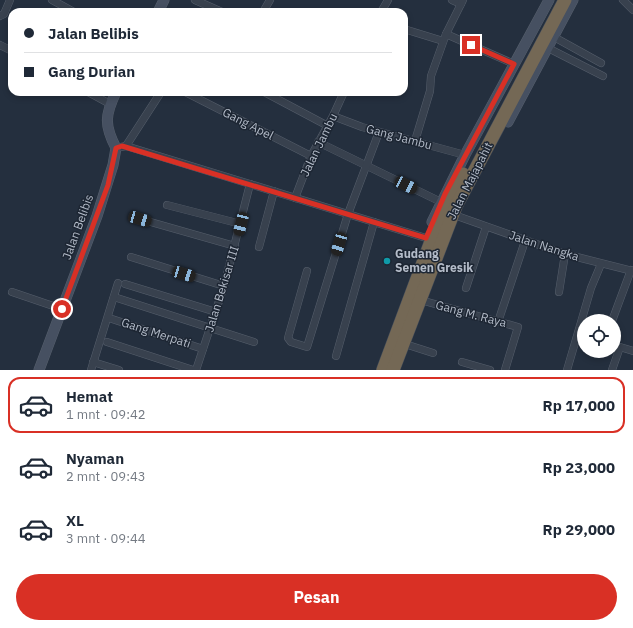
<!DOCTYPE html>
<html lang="id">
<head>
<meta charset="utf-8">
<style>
	body { margin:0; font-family:"IBM Plex Sans",sans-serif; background:#f2f2f3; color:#1f2937; height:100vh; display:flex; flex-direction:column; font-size:15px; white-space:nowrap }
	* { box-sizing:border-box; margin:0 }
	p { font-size:13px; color:#747a83 }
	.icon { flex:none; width:22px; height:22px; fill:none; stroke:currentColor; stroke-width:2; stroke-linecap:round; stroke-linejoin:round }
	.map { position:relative; height:370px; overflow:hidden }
	.side { display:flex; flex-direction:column; background:#fff; flex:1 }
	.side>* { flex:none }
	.guide { position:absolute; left:8px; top:8px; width:400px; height:88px; border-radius:12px; box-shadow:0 2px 6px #0003; display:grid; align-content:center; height:88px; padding:0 16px; background:#fff }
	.fabs { position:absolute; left:577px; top:314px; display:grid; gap:8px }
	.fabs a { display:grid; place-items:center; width:44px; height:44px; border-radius:50%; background:#fff; box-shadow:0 2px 6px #0003; font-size:20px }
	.end { position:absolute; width:18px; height:18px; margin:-9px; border:5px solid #d93025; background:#fff; box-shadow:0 0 0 2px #fff }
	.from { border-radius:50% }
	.car { position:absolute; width:12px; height:24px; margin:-12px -6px; border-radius:5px; box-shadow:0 0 3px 1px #0007; background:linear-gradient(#222 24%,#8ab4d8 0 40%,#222 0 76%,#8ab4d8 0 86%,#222 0) }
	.guide b { display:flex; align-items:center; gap:14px; height:38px; font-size:15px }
	.guide b+b { border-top:1px solid #e0e1e3 }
	.guide i { width:10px; height:10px; background:#1f2937 }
	ul { padding:7px 0 0; list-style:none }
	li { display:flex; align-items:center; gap:12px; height:56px; margin:0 8px 6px; padding:0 8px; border:2px solid transparent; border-radius:12px }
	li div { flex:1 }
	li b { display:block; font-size:15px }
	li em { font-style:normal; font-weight:700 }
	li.on { border-color:#d93025 }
	li>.icon { width:36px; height:36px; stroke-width:1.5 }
	.cta { display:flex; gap:8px; margin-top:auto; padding:8px 16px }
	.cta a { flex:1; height:46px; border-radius:24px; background:#d93025; color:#fff; font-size:16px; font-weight:700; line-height:46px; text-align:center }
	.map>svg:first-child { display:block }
</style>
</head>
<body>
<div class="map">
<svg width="633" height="370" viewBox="0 0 633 370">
	<rect width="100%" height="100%" fill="#242f3e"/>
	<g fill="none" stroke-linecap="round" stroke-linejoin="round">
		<defs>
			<g id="street">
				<polyline points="52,0 74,12"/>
				<polyline points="195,0 222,12"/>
				<polyline points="452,0 461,4"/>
				<polyline points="623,0 633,10"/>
				<polyline points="263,12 270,0"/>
				<polyline points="381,12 388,0"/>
				<polyline points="0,16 4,14 10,0"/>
				<polyline points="404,29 443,41"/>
				<polyline points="446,34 514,64"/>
				<polyline points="554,37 601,63"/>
				<polyline points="0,45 12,51"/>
				<polyline points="548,48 603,76"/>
				<polyline points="88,92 110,104"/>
				<polyline points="185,92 311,156"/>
				<polyline points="264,92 328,126"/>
				<polyline points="333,116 362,127 465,155"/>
				<polyline points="415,141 430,91 431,76 446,34 463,0"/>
				<polyline points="318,142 441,202"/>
				<polyline points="126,146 161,92"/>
				<polyline points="116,148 126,146 426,238"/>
				<polyline points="295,198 311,156 333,116 344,92"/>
				<polyline points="167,205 241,224"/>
				<polyline points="457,216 565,254 633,271"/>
				<polyline points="140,219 235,246"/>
				<polyline points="259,247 274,191"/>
				<polyline points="131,257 224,286"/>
				<polyline points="307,271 288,338 291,342 307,347 348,214 379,132"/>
				<polyline points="125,284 216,312"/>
				<polyline points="466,288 486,227"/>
				<polyline points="12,292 62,309"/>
				<polyline points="559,292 565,254"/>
				<polyline points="114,297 254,342"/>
				<polyline points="424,301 518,327 505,370"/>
				<polyline points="109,318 203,349"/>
				<polyline points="612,321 631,270"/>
				<polyline points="498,322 525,241"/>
				<polyline points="107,342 193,370"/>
				<polyline points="408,345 433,353"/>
				<polyline points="336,356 374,222"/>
				<polyline points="93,362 119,370"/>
				<polyline points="462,362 490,370"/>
				<polyline points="91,370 118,283"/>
				<polyline points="196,370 224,286 250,184"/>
				<polyline points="567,370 591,288 601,264"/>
				<polyline points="612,370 620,347 633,351"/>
			</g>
			<g id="secondary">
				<polyline points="158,12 164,0"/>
				<polyline points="508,122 573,0"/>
				<polyline points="432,222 465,155 549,0"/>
				<path d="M39,370L97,216L113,165L116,148C104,125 105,115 116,92"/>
			</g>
			<g id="highway">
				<polyline points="383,370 436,228 463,174"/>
				<polyline points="393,370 456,206 565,0"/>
			</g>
		</defs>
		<use href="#street" stroke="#565f6c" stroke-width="8"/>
		<use href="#secondary" stroke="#565f6c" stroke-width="11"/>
		<use href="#highway" stroke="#434c59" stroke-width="14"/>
		<use href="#street" stroke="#38414e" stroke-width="7"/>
		<use href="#secondary" stroke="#465061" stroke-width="10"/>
		<use href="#highway" stroke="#746855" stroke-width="13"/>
	</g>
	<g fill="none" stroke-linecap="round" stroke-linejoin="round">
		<polyline stroke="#d93025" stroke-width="5" points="62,309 108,185 116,148 122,146 426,238 445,194 514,64 471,45"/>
	</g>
	<circle fill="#0f9aa8" stroke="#1d2633" stroke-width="1.5" cx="387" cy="261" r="4"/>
	<g text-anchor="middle" stroke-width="3" stroke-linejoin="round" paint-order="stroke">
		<g font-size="12" fill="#b4bcc9" stroke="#1d2633">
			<text transform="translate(248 124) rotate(27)" y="4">Gang Apel</text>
			<text transform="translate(399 137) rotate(15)" y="4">Gang Jambu</text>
			<text transform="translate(319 145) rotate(-64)" y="4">Jalan Jambu</text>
			<text transform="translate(470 181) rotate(-63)" y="4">Jalan Majapahit</text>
			<text transform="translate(78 227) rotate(-70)" y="4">Jalan Belibis</text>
			<text transform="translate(544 246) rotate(18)" y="4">Jalan Nangka</text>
			<text transform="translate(222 289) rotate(-73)" y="4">Jalan Bekisar III</text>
			<text transform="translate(471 314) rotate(15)" y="4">Gang M. Raya</text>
			<text transform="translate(156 333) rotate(18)" y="4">Gang Merpati</text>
		</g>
		<g font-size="12" font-weight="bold" fill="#b4bcc9" stroke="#1d2633" text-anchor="start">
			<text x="395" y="258">Gudang<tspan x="395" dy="14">Semen Gresik</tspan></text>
		</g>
	</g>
</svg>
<div class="fabs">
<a><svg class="icon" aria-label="locate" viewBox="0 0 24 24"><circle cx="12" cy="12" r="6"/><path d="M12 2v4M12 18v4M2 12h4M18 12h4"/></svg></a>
</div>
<i class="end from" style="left:62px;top:309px"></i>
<i class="end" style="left:471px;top:45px"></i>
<i class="car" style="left:406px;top:185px;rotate:116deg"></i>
<i class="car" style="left:140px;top:219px;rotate:106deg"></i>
<i class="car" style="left:241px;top:224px;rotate:194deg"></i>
<i class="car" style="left:339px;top:244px;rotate:197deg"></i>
<i class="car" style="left:184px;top:274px;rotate:107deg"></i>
<div class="guide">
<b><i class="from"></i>Jalan Belibis</b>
<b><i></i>Gang Durian</b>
</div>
</div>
<section class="side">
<ul>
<li class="on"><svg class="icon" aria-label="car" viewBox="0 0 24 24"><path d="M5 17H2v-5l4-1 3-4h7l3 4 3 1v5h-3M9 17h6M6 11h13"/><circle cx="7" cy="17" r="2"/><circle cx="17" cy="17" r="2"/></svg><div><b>Hemat</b><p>1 mnt · 09:42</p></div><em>Rp 17,000</em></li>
<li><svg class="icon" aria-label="car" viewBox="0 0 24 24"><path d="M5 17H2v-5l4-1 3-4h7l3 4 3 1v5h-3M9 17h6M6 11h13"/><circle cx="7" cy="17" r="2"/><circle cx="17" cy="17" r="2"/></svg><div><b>Nyaman</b><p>2 mnt · 09:43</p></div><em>Rp 23,000</em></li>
<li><svg class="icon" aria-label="car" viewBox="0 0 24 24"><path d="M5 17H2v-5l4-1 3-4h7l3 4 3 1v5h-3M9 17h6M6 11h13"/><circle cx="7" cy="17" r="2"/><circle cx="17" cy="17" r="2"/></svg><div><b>XL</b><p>3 mnt · 09:44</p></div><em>Rp 29,000</em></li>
</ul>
<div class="cta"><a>Pesan</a></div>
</section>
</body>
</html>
